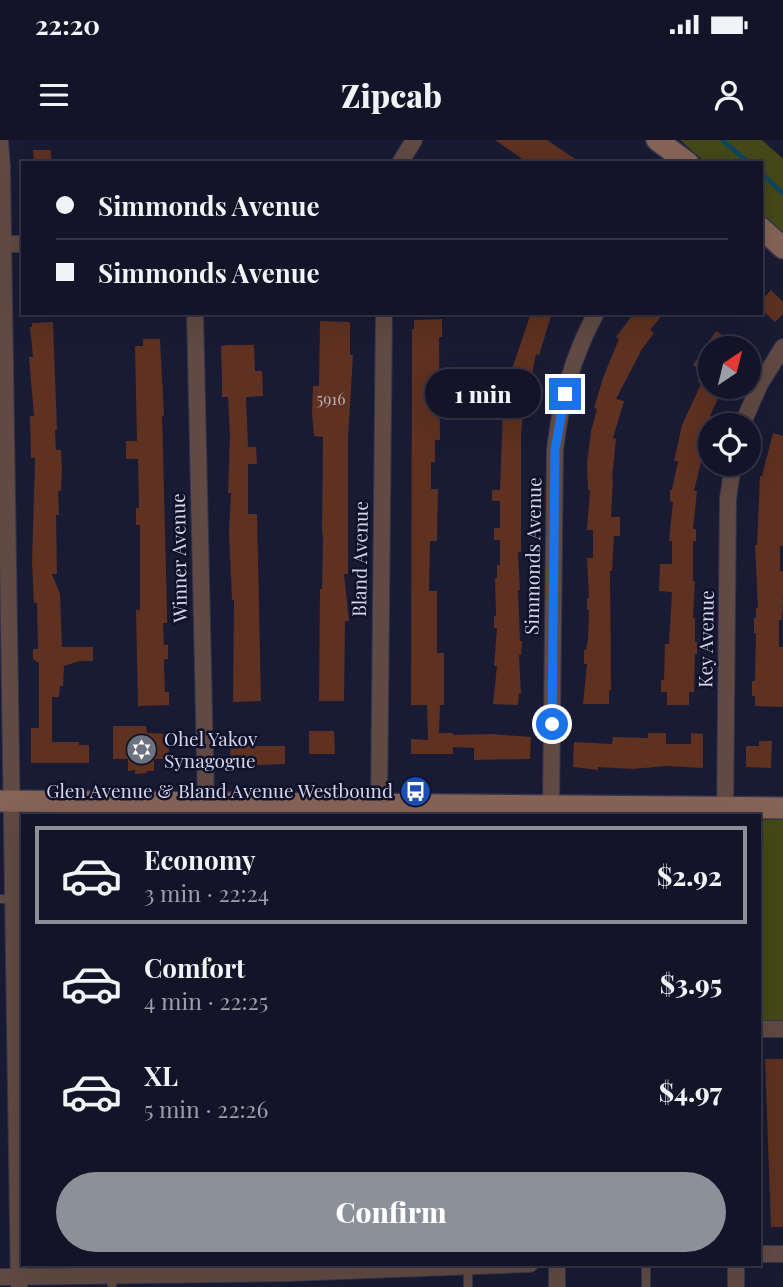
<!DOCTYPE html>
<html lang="en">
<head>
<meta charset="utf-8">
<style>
	body { margin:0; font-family:"Playfair Display",serif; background:#202133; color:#f1f3f6; height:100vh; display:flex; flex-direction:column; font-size:26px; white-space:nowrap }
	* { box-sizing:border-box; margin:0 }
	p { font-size:23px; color:#9d9ea7 }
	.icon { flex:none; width:38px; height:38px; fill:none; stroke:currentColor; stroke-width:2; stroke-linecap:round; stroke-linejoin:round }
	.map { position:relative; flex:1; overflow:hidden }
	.details { position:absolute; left:21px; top:674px; width:740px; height:452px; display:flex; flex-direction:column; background:#131427; border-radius:0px; box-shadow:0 7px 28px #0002,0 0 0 2px #323344 }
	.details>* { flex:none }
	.guide { position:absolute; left:21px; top:21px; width:742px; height:154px; border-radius:0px; box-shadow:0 7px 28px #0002,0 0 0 2px #323344; display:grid; align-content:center; height:154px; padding:0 35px; background:#131427 }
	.needle { width:46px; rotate:35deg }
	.controls { position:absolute; left:698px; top:196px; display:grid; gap:14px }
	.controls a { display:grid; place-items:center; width:63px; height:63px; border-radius:50%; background:#131427; box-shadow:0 7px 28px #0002,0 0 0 2px #323344; font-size:35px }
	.end { position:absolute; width:32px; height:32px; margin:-16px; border:9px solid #1a73e8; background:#fff; box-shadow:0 0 0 4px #fff }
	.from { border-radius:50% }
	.bubble { position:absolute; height:49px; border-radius:24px; background:#131427; box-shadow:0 7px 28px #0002,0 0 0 2px #323344; font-size:23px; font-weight:800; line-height:49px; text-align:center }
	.guide b { display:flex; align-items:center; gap:24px; height:66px; font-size:26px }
	.guide b+b { border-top:2px solid #323344 }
	.guide i { width:18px; height:18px; background:#f1f3f6 }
	ul { padding:12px 0 0; list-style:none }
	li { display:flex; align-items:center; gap:21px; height:98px; margin:0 14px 10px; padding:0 21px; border:4px solid transparent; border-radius:0px }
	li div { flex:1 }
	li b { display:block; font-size:26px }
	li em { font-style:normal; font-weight:800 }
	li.active { border-color:#8c9099 }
	li>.icon { width:63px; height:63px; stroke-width:1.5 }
	.action { display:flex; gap:14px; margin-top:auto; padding:14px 35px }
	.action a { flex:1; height:80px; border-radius:42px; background:#8c9099; color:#fff; font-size:28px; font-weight:800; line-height:80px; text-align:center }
	.status { display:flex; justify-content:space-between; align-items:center; height:49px; padding:0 35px; background:#131427; direction:ltr }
	.status svg { height:19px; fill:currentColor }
	header { display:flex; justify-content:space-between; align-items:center; height:91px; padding:0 35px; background:#131427; font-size:32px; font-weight:800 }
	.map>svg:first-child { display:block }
</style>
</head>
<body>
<div class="status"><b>22:20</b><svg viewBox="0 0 49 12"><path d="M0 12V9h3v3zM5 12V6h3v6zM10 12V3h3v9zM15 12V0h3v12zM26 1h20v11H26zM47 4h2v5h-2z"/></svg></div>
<header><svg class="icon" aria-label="menu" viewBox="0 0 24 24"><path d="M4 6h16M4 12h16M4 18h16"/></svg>Zipcab<svg class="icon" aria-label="person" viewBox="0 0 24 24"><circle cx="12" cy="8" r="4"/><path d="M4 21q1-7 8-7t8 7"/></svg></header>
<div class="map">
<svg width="783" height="1147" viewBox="0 0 783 1147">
	<rect width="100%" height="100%" fill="#191b34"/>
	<g fill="#454817">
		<polygon points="680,0 762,0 783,19 783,94 761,75 761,23 706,23"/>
		<polygon points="783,674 783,884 760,883 760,676"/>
	</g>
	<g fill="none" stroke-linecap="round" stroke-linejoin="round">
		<g stroke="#0e4560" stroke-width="4.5">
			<polyline points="722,0 749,23"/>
			<polyline points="761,33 783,53"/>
		</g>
	</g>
	<g fill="#5e3120">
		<polygon points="495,0 547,0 581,23 528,23"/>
		<polygon points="33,10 51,10 51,23 34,23"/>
		<polygon points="771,150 783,162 783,174 775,182 761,169 761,161"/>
		<polygon points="531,173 552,173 539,215 536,214 528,255 525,254 521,294 521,412 518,412 520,450 518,450 520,501 522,501 521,515 519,515 521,554 519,553 518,565 493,564 497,526 494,526 497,488 494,488 494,476 496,476 495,438 497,438 497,425 500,425 500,400 494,400 494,388 500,388 500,361 492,361 492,350 500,350 503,268 513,226"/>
		<polygon points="634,173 664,173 650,190 654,193 642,209 616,259 624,261 613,298 616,299 612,339 613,339 611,377 620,377 620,396 614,396 612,431 610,431 611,550 609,550 609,564 583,564 587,524 584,524 584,510 586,510 588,499 589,470 587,470 587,458 589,458 587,418 593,418 593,390 587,390 590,350 588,350 587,323 591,291 597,269 594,268 603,238 619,199 616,197"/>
		<polygon points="442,179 442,197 439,197 440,300 435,300 435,322 431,322 431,349 438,349 437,401 430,401 429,451 437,451 437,513 444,513 444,565 440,565 439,593 453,593 453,595 491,594 531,597 530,619 474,620 474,608 453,607 453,614 411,614 411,599 428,600 427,565 411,565 412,189 414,189 414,180"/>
		<polygon points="320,181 350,182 350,215 353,215 348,298 348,434 344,434 349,481 345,481 344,561 319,561 320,449 322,449 323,399 322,391 323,297 314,296 312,273 313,246 319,246"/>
		<polygon points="53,182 57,290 55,290 56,310 61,310 62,329 61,351 58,351 59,375 56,375 57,434 52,434 60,454 62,507 93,507 93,521 80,521 64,526 63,546 60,546 59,557 52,557 52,602 79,602 79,605 89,605 89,623 31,623 31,588 39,588 39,523 33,519 33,509 38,509 37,463 34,463 32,422 35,321 35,318 31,318 30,276 34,276 29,217 33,217 30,187 32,187 32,183"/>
		<polygon points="716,191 742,208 710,208 710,247 723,247 710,276 713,277 700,313 703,314 694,351 697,351 693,389 696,389 696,401 693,401 693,441 695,441 693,478 695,478 695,502 697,502 697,514 695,514 694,552 689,552 689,565 667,565 667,552 661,552 661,540 664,540 665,504 669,504 672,452 659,451 660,424 672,424 672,401 669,401 673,362 670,361 670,350 672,350 678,321 674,321 682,285 701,244 698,242 703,231 693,225"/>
		<polygon points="143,199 160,199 164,276 162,276 163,310 167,470 167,483 163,483 164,505 168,505 168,519 164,519 164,526 165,552 169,552 169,565 138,566 136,470 140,470 140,385 136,385 136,368 139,368 138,319 126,319 126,301 137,301 135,206 143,206"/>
		<polygon points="228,205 254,205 255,231 262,231 263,256 246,257 248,307 256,307 257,324 248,324 248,374 257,374 261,561 233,562 234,460 232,460 229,392 231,353 228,353 230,297 228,257 222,257 222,239 221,206"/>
		<polygon points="773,293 783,296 783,406 780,406 780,431 783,431 783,456 782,480 779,480 779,507 783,507 783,567 755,566 755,556 752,556 752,541 755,541 756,493 754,493 754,478 756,478 756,468 758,468 755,405 757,405 760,336 762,336"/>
		<polygon points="113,586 146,586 147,593 169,594 169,619 154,619 154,631 147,631 147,633 135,634 135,630 128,631 128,619 113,619"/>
		<polygon points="309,591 334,591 335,614 309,614"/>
		<polygon points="648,593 666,593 666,604 691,604 691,593 703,594 703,628 666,626 633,629 598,627 598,630 573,627 574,602 612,604 613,597 648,598"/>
		<polygon points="231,595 249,595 248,606 285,606 285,624 230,626"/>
		<polygon points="759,601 772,601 771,628 746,627 746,606 759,606"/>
		<polygon points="765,919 783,919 783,1087 771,1087"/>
	</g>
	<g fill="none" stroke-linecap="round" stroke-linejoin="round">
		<defs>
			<g id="lane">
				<polyline points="0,759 23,759"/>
				<polyline points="111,1124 112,1147"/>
				<polyline points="646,1124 646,1147"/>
				<polyline points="468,1125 468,1147"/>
			</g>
			<g id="street">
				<polyline points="0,3 2,27 19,1147"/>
				<polyline points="400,23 414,0"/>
				<polyline points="0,104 23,104"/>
				<polyline points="195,173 206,662"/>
				<polyline points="742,285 760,244 783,207"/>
				<polyline points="379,665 384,173"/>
				<path d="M551,667L555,310C561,259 572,218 596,173"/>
				<polyline points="725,676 728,359 733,324"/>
				<polyline points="760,889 783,889"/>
				<polyline points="760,1114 783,1114"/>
				<polyline points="557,1124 557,1147"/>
				<polyline points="736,1124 736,1147"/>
				<polyline points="0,1137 288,1133 530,1124"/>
			</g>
			<g id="secondary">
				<polyline points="657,0 688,23"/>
				<polyline points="761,88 783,108"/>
				<polyline points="0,661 783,668"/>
			</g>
		</defs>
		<use href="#lane" stroke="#33354d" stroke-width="10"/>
		<use href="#street" stroke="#33354d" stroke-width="18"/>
		<use href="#secondary" stroke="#33354d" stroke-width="24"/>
		<use href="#lane" stroke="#604a43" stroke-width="8"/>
		<use href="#street" stroke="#604a43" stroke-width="16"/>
		<use href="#secondary" stroke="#866357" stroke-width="21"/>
	</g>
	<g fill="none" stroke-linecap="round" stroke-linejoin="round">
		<polyline stroke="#1a73e8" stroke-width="9" points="552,584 555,310 565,254"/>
	</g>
	<defs>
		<symbol id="synagogue-disc" viewBox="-11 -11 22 22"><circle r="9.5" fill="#6b7280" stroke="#10112a"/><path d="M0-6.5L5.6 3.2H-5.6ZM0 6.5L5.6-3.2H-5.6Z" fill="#fff"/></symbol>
		<symbol id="bus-disc" viewBox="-11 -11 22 22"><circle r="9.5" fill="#1a4fb4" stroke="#10112a"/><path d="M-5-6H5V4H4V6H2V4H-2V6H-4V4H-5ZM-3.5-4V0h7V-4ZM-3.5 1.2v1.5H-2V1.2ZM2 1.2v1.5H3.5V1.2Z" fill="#fff"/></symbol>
	</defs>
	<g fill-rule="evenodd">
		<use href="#synagogue-disc" x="124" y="592" width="35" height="35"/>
		<use href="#bus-disc" x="398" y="634" width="35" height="35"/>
	</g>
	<g text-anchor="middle" stroke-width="5" stroke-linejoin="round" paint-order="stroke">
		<g font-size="16" fill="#b7aeb7">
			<text x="331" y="265">5916</text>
		</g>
		<g font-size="19" fill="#d5d7e9" stroke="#10112a">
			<text transform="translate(533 416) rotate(-89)" y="7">Simmonds Avenue</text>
			<text transform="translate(179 418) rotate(-91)" y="7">Winner Avenue</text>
			<text transform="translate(360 419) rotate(-89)" y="7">Bland Avenue</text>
			<text transform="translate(706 499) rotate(-89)" y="7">Key Avenue</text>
		</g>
		<g font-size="19" fill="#d5d7e9" stroke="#10112a" text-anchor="start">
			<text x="164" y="606">Ohel Yakov<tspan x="164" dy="22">Synagogue</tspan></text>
			<text x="393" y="658" text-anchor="end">Glen Avenue &amp; Bland Avenue Westbound</text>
		</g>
	</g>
</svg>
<div class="controls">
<a><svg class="needle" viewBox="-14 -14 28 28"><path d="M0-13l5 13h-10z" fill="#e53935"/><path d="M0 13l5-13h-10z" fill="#9d9ea7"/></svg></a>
<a><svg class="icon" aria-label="locate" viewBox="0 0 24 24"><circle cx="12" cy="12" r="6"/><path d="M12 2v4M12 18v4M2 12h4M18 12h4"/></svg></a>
</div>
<i class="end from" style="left:552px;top:584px"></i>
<i class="end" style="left:565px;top:254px"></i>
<div class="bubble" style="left:425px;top:229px;width:116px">1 min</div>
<div class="guide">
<b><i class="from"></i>Simmonds Avenue</b>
<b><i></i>Simmonds Avenue</b>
</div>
<section class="details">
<ul>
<li class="active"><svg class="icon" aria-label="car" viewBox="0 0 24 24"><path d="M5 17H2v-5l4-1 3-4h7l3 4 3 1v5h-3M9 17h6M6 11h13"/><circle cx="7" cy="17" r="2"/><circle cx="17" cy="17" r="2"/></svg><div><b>Economy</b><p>3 min · 22:24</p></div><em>$2.92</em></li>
<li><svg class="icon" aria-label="car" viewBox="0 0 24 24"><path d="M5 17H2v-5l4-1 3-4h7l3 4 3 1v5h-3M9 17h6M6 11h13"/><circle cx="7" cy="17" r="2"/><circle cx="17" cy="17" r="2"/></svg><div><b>Comfort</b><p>4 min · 22:25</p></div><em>$3.95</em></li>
<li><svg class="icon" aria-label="car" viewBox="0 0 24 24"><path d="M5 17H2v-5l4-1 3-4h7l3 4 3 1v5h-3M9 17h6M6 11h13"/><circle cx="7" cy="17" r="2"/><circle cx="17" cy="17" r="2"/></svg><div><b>XL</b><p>5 min · 22:26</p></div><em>$4.97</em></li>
</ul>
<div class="action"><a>Confirm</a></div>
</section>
</div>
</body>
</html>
